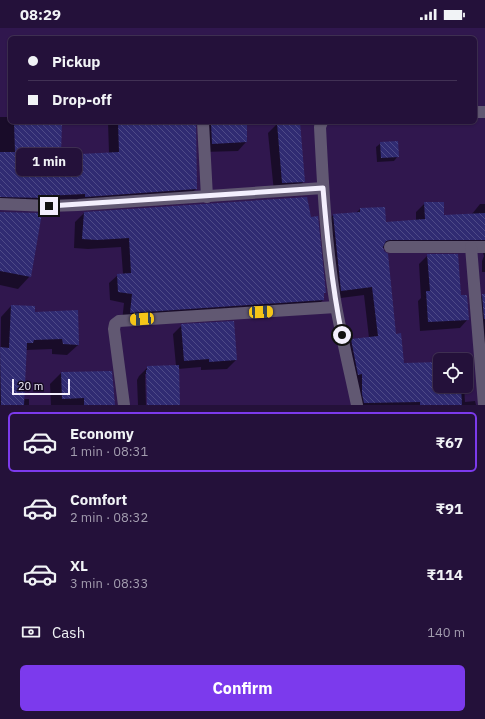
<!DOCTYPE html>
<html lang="en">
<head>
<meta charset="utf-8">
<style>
	body { margin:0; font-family:"IBM Plex Sans",sans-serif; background:#2c1a42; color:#f1f3f6; height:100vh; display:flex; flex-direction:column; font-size:15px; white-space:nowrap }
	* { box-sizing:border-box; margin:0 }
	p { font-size:13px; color:#a39daf }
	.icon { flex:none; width:22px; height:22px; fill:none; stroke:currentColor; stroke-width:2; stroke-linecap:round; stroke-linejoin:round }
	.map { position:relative; height:377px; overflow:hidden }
	.panel { display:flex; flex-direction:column; background:#24113a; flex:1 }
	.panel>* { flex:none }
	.top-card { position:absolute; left:8px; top:8px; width:469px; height:88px; border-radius:6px; box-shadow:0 1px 3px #0004,0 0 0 1px #413154; display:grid; align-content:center; height:88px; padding:0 20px; background:#24113a }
	.tools { position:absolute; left:433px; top:325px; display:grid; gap:8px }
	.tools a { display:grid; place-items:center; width:40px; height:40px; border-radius:6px; background:#24113a; box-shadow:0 1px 3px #0004,0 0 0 1px #413154; font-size:20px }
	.scale { position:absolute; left:12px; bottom:10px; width:58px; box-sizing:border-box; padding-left:4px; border:2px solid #f3effd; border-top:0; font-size:11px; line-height:14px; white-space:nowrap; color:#f3effd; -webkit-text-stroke:3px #140a21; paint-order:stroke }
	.end { position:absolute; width:18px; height:18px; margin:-9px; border:5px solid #f3effd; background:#111; box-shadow:0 0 0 2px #111 }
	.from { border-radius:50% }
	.bubble { position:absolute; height:28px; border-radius:6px; background:#24113a; box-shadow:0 1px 3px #0004,0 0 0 1px #413154; font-size:13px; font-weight:700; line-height:28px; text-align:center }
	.car { position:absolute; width:12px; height:24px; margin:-12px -6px; border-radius:5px; box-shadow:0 0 3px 1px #0007; background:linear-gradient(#f5c518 24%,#345 0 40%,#f5c518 0 76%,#345 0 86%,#f5c518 0) }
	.top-card b { display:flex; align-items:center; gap:14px; height:38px; font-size:15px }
	.top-card b+b { border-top:1px solid #413154 }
	.top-card i { width:10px; height:10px; background:#f1f3f6 }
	ul { padding:7px 0 0; list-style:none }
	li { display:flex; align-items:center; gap:12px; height:60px; margin:0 8px 6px; padding:0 12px; border:2px solid transparent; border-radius:6px }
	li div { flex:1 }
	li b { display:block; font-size:15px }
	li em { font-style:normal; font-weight:700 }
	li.active { border-color:#7c3aed }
	li>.icon { width:36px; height:36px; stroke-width:1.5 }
	.pay { display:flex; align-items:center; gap:10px; height:44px; padding:0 20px; font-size:15px }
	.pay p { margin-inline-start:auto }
	.primary-button { display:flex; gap:8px; margin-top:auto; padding:8px 20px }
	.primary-button a { flex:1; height:46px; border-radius:6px; background:#7c3aed; color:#fff; font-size:16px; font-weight:700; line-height:46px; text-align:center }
	.status { display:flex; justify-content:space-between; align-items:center; height:28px; padding:0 20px; background:#24113a; direction:ltr }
	.status svg { height:11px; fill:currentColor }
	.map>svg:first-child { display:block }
</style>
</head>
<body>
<div class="status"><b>08:29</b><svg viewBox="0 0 49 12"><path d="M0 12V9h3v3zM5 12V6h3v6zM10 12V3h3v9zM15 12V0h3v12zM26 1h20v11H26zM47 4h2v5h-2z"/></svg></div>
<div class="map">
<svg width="485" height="377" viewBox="0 0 485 377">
	<defs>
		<pattern id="building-back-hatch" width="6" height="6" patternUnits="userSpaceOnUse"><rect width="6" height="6" fill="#302b72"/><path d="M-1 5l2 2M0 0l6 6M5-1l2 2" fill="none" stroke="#4e4a87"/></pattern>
	</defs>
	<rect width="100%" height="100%" fill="#30174e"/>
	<g fill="#0007">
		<polygon points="0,89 10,89 10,94 61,94 60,128 109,125 108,94 195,94 196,161 185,171 0,178"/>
		<polygon points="210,94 246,94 246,114 238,123 203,124 202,102"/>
		<polygon points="277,96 304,153 296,162 274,164 268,105"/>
		<polygon points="381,115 398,128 394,133 377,134 376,119"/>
		<polygon points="425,175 443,188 472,186 480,176 485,176 485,244 482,244 482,233 484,228 482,222 476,220 382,220 395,307 403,336 440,335 440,358 464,358 465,374 475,373 476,377 354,377 343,321 352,312 369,310 364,267 333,271 325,196 333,187 356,185 360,181 385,195 416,193 416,184"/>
		<polygon points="0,184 30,248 18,261 0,257"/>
		<polygon points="84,185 325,264 323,267 323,272 314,281 122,293 124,275 110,272 109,255 118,247 123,246 121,219 88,221 74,220 75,194"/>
		<polygon points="427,228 460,268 468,291 460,300 420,303 418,273 421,270 419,236"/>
		<polygon points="483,267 485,267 485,351 471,279"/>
		<polygon points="11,278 34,285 78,317 67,327 52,326 52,321 26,322 23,371 29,371 29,377 0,377 1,289"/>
		<polygon points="182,297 236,332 227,341 201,342 201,339 178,341 179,377 148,377 147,346 145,346 146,377 138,377 137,352 139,348 148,339 176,338 173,306"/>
		<polygon points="61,345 114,377 51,377 50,356"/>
	</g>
	<g fill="url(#building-back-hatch)">
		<polygon points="14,94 62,94 61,127 119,124 118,94 196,94 197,161 85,169 85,166 45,168 44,170 0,169 0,124 15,124"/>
		<polygon points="211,94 247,94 247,114 212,116"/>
		<polygon points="290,94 300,94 305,154 282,155 277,95"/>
		<polygon points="398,113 399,129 381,130 380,114"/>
		<polygon points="307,169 311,189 318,188 326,265 324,265 324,272 130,285 132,266 118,264 117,246 131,245 129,210 97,212 82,211 84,184"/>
		<polygon points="424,174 444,174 444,187 485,185 485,212 390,212 386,213 383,219 384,223 388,226 396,306 401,305 404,335 440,334 440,358 461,358 462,377 420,377 420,374 364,375 362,366 362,346 358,347 351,311 378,308 372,259 341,263 333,186 360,184 360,180 385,179 386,194 425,191"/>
		<polygon points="0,184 42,185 31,249 0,243"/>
		<polygon points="427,226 458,226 461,267 467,267 469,292 428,294 426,263 430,263"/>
		<polygon points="482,266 485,266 485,291 484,291"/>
		<polygon points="11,277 35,278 35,284 78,282 79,317 63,316 62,311 34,312 33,315 27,315 24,377 1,377 0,319 9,320"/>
		<polygon points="234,293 237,332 209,334 209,331 184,333 181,296"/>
		<polygon points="179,337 180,377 147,377 146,342 147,342 147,338"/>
		<polygon points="112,343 115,377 84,377 84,370 62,371 61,344"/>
	</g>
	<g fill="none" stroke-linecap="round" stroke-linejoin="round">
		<g stroke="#615872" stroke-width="12">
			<polyline points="475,84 485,84"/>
			<polyline points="203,94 207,169"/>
			<path d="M322,94L320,99C323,159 326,219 336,278C342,311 350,344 357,377"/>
			<polyline points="0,176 49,178 78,177 323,160"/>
			<polyline points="390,219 485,219"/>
			<polyline points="471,219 484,377"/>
			<polyline points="124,377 114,301 115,296 119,293 336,279"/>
		</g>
	</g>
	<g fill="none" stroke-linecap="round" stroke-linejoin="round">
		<path stroke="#f3effd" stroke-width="5" d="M49,178L323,160C327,210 332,259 342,307"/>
	</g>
</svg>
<div class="tools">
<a><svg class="icon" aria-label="locate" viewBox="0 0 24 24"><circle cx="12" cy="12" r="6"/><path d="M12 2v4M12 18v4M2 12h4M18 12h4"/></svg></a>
</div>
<div class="scale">20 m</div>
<i class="end from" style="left:342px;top:307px"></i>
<i class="end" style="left:49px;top:178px"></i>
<div class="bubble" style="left:16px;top:120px;width:66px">1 min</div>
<i class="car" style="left:261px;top:284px;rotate:87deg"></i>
<i class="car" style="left:142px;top:291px;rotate:266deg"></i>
<div class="top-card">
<b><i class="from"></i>Pickup</b>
<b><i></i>Drop-off</b>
</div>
</div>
<section class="panel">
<ul>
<li class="active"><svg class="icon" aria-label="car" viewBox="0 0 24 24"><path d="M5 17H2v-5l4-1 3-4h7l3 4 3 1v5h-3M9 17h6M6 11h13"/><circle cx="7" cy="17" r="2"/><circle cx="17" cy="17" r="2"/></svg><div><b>Economy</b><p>1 min · 08:31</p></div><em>₹67</em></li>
<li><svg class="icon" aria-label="car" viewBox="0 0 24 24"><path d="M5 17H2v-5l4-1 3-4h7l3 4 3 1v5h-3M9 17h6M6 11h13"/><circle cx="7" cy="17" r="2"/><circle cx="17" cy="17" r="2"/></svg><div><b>Comfort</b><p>2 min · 08:32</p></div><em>₹91</em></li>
<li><svg class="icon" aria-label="car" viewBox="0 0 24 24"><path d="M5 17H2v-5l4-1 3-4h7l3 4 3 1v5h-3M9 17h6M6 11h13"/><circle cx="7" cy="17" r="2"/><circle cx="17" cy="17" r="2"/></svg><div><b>XL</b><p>3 min · 08:33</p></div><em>₹114</em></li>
</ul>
<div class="pay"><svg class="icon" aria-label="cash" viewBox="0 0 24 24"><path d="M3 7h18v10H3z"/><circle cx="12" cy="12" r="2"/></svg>Cash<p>140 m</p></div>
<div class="primary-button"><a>Confirm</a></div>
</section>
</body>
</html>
